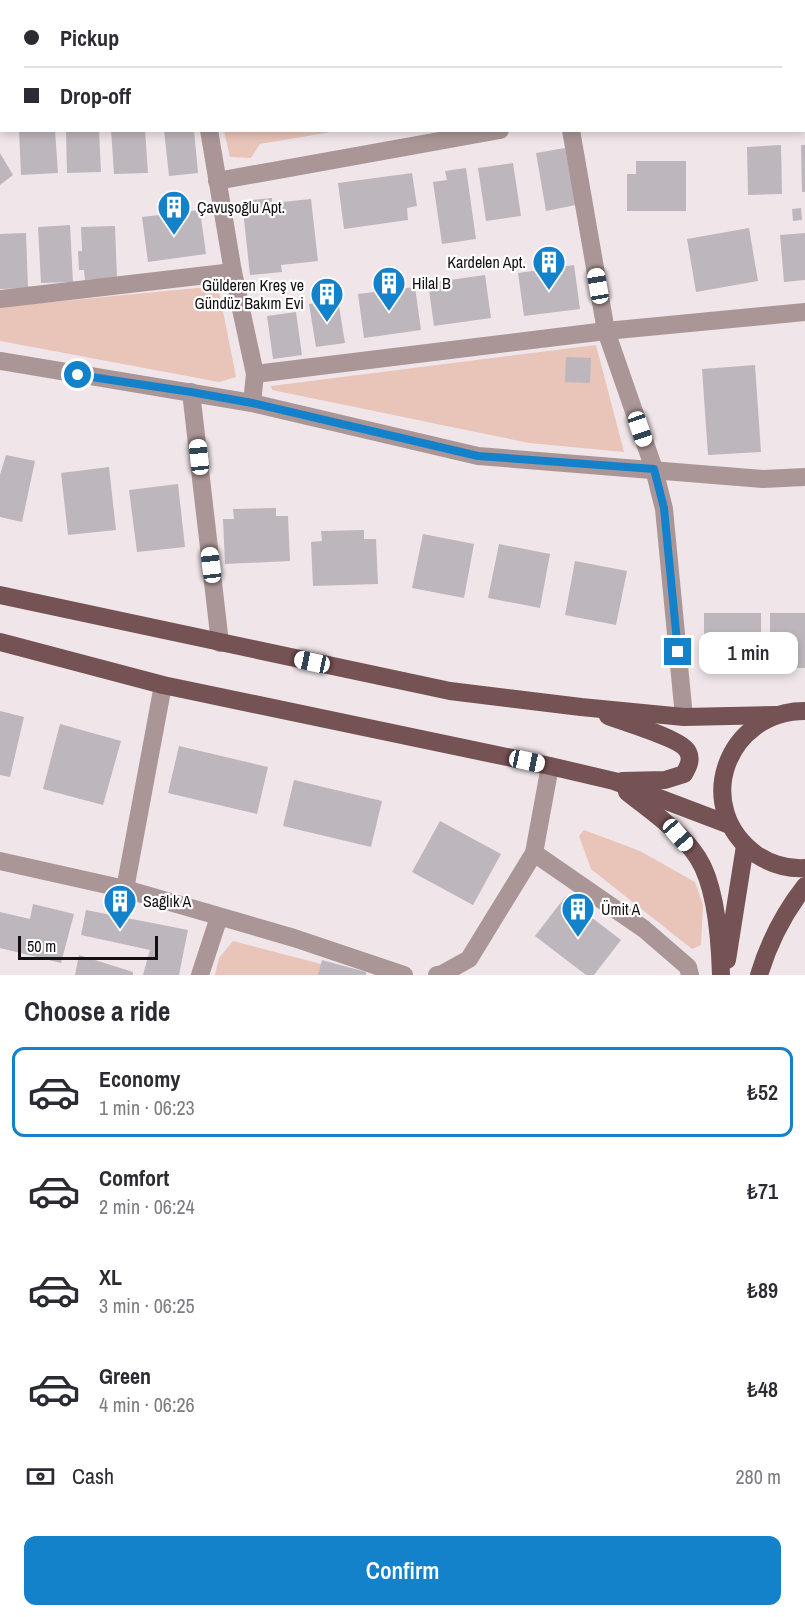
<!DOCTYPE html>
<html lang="en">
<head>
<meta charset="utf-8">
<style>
	body { margin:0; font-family:"Archivo Narrow",sans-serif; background:#f2f2f3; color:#2b2b33; height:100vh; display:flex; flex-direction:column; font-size:22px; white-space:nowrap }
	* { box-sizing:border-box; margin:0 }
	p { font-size:20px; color:#7c7c81 }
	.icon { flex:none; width:33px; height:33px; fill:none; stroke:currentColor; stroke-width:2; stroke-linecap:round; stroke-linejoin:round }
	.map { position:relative; height:975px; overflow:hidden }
	.sheet { display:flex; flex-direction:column; background:#fff; flex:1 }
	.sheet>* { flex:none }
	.top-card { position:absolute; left:0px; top:0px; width:806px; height:132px; box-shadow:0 3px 9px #0003; display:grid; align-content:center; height:132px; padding:0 24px; background:#fff }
	.scale { position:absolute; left:18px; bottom:15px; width:140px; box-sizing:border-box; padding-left:6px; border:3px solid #141112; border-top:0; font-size:16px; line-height:21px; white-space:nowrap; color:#141112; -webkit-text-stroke:4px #fff; paint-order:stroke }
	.end { position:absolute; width:27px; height:27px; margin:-14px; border:8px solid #1482cb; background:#fff; box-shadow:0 0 0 3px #fff }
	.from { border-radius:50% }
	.bubble { position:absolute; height:42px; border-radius:12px; background:#fff; box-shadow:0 3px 9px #0003; font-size:20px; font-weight:600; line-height:42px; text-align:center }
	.car { position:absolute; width:18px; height:36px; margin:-18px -9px; border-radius:8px; box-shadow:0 0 4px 2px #0007; background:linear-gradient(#fff 24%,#345 0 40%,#fff 0 76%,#345 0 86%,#fff 0) }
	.top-card b { display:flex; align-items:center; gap:21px; height:57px; font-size:22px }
	.top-card b+b { border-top:2px solid #e1e1e2 }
	.top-card i { width:15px; height:15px; background:#2b2b33 }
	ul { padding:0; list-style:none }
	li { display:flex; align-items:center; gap:18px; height:90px; margin:0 12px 9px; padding:0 12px; border:3px solid transparent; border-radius:12px }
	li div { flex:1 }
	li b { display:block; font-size:22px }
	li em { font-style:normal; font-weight:600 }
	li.on { border-color:#1482cb }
	li>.icon { width:54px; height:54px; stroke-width:1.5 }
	h2 { padding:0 24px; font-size:27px; line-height:72px }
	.pay { display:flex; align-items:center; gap:15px; height:66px; padding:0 24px; font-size:22px }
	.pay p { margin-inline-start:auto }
	.action { display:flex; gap:12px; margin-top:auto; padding:12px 24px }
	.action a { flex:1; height:69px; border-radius:12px; background:#1482cb; color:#fff; font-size:24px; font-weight:600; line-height:69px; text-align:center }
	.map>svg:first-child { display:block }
</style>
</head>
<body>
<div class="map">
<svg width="805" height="975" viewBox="0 0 805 975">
	<rect width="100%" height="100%" fill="#f0e6ea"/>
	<g fill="#e9c4b9">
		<polygon points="224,131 224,130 337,131 260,144 251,158 230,157"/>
		<polygon points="218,286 236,377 219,382 0,341 0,307"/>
		<polygon points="596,345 624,452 529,443 272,390 271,386"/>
		<polygon points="584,830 640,851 695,882 703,905 701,945 692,949 591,869 579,836"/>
		<polygon points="233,941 363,975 215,975 219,958"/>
	</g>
	<g fill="#bdb6bc">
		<polygon points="19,130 55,130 58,173 21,175"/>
		<polygon points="66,130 99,130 101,172 67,173"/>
		<polygon points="111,130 145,130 148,173 114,174"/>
		<polygon points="164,130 194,130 198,173 169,176"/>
		<polygon points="781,145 782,194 748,195 747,147"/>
		<polygon points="801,145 805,145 805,192 802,192"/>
		<polygon points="565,148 576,205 546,211 536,153"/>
		<polygon points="0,153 13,175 0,185"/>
		<polygon points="636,161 686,161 686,211 627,211 627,174 636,174"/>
		<polygon points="513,163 521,216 486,221 478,168"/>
		<polygon points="466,168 476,239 442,244 433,182 447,180 445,171"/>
		<polygon points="412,173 417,206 407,208 408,220 344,229 338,183"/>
		<polygon points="272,198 272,203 311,199 318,261 281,265 282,272 250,275 242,201"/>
		<polygon points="801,208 802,220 793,221 792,209"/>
		<polygon points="200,210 206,254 148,262 142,217"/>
		<polygon points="70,225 73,282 41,283 38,227"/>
		<polygon points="115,226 117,278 85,280 84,270 79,270 78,251 82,251 81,227"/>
		<polygon points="749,228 758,281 696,292 687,239"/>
		<polygon points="26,233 28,288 0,289 0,234"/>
		<polygon points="805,233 805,280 784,282 780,235"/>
		<polygon points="574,265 580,309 524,316 518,273"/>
		<polygon points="485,275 491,318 434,326 428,283"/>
		<polygon points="415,287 421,330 364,338 358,294"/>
		<polygon points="338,300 345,343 316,347 309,304"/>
		<polygon points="296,312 302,355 273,359 267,316"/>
		<polygon points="566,357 591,358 590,383 565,382"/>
		<polygon points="755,365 761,452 708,455 702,369"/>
		<polygon points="6,455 35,461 22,522 0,517 0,475"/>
		<polygon points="109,467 116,530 68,535 61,473"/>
		<polygon points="178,484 185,547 137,552 129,490"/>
		<polygon points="276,508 276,516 288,516 290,561 225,564 223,519 234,519 233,509"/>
		<polygon points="364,530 364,539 376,539 378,584 313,586 311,542 322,541 321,531"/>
		<polygon points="423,534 474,544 464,598 412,588"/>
		<polygon points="499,544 550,554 540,608 488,598"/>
		<polygon points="575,561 627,571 616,625 565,615"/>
		<polygon points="704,613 761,613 761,668 704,669"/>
		<rect x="770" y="613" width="35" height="55"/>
		<polygon points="0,711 24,717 10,777 0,775"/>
		<polygon points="60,724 121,741 103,805 43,789"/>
		<polygon points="179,746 268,767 257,814 168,793"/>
		<polygon points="294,780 382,801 371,847 283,826"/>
		<polygon points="440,821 501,854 473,905 412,872"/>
		<polygon points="565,897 621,940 594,975 586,975 535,936"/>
		<polygon points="33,904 74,914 61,963 0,948 0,912 30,919"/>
		<polygon points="86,910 188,930 179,975 143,975 150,950 81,935"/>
		<polygon points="79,955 133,972 133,975 75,975"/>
		<polygon points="322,960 366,972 366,975 318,975"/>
	</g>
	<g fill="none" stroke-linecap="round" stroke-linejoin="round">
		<g stroke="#ab9697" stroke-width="18">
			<polyline points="549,0 550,2"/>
			<polyline points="744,0 744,2"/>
			<polyline points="0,9 2,9"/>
			<polyline points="804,51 805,51"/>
			<polyline points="0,111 2,111"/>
			<polyline points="804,113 805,113"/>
			<polyline points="209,130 233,272 255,374 252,403"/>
			<polyline points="571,130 606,331 654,469 664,509 684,717"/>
			<polyline points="217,181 500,130"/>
			<polyline points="0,299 233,272"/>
			<polyline points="0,361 252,403 478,456 763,479 805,477"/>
			<polyline points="255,374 606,331 805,312"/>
			<polyline points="191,392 220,643"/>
			<polyline points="534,853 644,929 688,967 690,975"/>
			<polyline points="0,861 125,889 294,938 404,975"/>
			<polyline points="125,889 163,685"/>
			<polyline points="200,975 219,917"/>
			<polyline points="437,975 442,974 469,959 534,853 550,766"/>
		</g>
		<g stroke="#755254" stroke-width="18">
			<polyline points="0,595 450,691 581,707 684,717 776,715"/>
			<polyline points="0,642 163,685 550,766 614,781 730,825"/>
			<path d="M805,711C726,711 691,808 757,855C771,864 788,869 805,868"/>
			<path d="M608,716C623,722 683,739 688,752C692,760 688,767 684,774L665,780L622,781"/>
			<path d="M627,792C652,812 681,831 698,858C716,886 720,942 721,975"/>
			<polyline points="727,960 745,846"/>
			<path d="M759,975C769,942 783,914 805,886"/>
		</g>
	</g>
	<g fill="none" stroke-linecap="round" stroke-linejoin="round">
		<polyline stroke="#1482cb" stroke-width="8" points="78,375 191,392 252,403 478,456 654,469 664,508 678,652"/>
	</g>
	<defs>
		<symbol id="building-pin" viewBox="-11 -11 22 30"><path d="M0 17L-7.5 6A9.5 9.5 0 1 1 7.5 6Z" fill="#1482cb" stroke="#fff"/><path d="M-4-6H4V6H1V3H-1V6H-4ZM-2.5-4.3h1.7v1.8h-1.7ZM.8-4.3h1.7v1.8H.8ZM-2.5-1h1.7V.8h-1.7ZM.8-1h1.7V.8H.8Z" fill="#fff"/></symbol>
	</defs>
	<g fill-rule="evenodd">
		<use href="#building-pin" x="155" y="188" width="38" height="52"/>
		<use href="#building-pin" x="530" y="243" width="38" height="52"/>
		<use href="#building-pin" x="370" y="264" width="38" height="52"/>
		<use href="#building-pin" x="308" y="275" width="38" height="52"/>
		<use href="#building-pin" x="101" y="882" width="38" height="52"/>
		<use href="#building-pin" x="559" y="890" width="38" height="52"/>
	</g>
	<g text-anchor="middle" stroke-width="4.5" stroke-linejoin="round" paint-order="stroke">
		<g font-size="16" fill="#141112" stroke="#fff" text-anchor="start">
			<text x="197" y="213">Çavuşoğlu Apt.</text>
			<text x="526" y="268" text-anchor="end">Kardelen Apt.</text>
			<text x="412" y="289">Hilal B</text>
			<text x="304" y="291" text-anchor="end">Gülderen Kreş ve<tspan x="304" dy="18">Gündüz Bakım Evi</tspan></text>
			<text x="143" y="907">Sağlık A</text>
			<text x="601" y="915">Ümit A</text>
		</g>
	</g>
</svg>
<div class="scale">50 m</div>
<i class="end from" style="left:78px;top:375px"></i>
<i class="end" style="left:678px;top:652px"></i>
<div class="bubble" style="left:699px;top:632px;width:99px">1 min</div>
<i class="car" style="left:598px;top:286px;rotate:350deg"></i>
<i class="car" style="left:640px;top:429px;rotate:161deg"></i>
<i class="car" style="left:199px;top:457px;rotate:354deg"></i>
<i class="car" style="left:211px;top:565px;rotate:353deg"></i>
<i class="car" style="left:312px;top:662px;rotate:282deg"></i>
<i class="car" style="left:527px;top:761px;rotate:102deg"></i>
<i class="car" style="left:678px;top:835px;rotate:139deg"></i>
<div class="top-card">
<b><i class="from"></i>Pickup</b>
<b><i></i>Drop-off</b>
</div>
</div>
<section class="sheet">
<h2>Choose a ride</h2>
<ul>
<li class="on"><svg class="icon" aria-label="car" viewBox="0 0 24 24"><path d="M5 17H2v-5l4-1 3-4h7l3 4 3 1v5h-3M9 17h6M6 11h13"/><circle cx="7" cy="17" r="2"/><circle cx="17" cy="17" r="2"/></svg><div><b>Economy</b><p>1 min · 06:23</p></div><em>₺52</em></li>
<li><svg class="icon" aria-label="car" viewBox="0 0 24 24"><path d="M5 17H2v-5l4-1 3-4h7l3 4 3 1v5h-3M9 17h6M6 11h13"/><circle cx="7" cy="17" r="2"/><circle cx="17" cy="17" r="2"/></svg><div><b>Comfort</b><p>2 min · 06:24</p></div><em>₺71</em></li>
<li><svg class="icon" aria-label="car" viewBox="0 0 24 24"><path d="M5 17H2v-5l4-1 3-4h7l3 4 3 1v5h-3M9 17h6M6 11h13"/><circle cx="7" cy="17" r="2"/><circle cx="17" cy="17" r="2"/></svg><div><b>XL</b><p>3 min · 06:25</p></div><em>₺89</em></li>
<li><svg class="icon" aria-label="car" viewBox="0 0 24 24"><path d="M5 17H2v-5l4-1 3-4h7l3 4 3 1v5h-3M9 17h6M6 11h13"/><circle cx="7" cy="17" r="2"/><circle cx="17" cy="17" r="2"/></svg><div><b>Green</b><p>4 min · 06:26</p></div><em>₺48</em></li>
</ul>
<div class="pay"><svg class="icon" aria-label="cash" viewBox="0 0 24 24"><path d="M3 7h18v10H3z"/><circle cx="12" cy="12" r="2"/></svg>Cash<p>280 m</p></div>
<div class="action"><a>Confirm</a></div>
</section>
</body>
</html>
